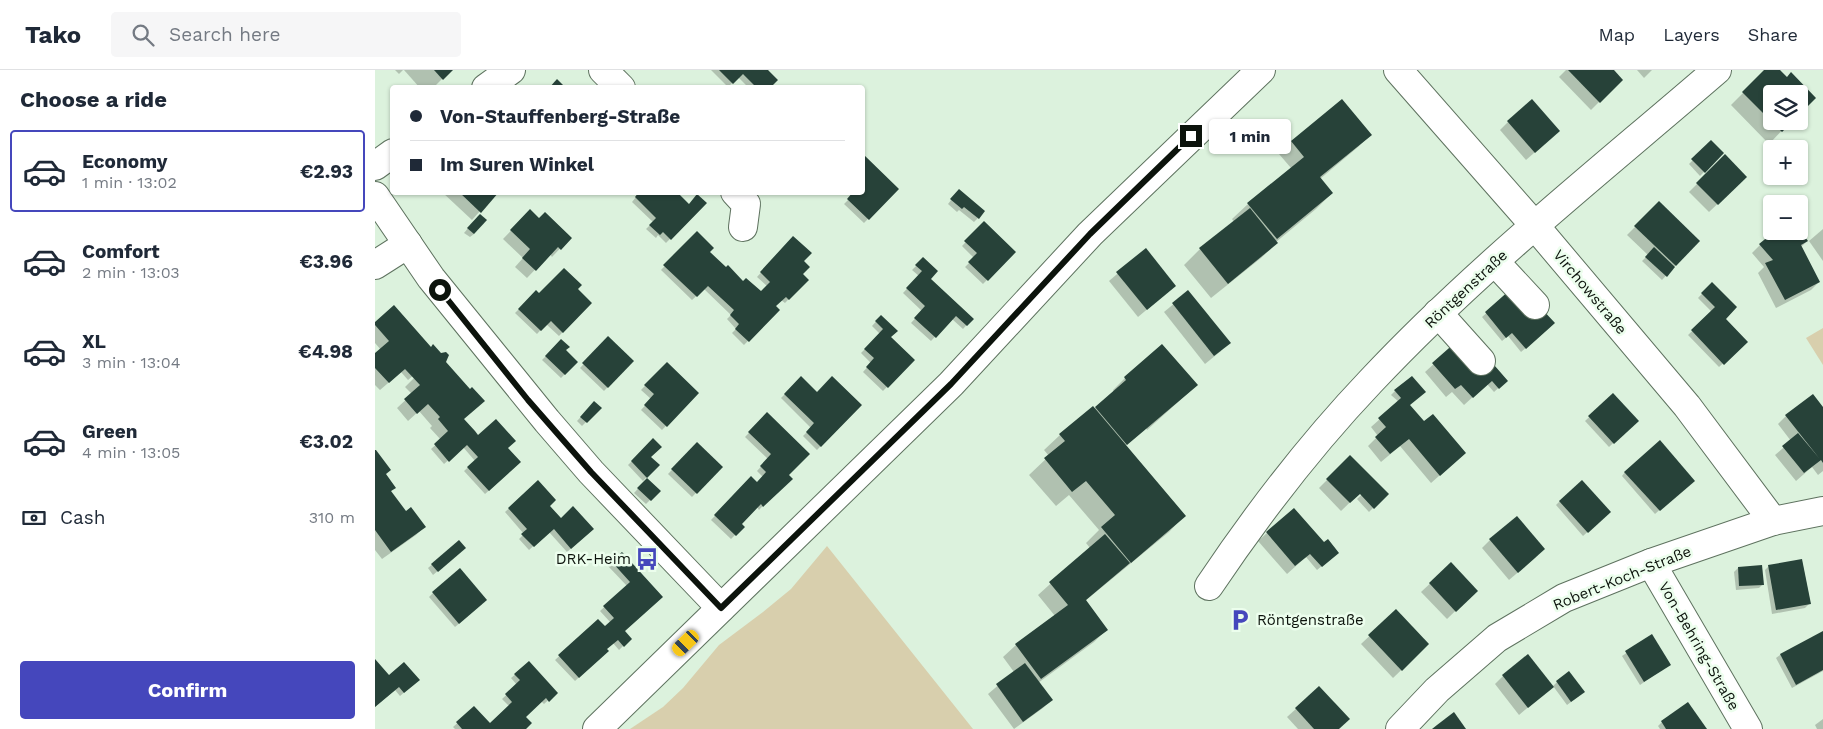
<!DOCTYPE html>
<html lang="en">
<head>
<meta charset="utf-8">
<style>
	body { margin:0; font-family:"Work Sans",sans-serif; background:#f6f6f7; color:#1f2937; height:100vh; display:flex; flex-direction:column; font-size:19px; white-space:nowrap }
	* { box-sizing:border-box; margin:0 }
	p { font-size:16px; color:#747a83 }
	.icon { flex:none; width:28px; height:28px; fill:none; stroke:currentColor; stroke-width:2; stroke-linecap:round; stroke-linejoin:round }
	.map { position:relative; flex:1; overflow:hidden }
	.drawer { display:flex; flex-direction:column; background:#fff; width:375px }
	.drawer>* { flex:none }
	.guide { position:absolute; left:15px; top:15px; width:475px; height:110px; border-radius:5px; box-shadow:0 1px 4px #0004; display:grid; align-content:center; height:110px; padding:0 20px; background:#fff }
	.fabs { position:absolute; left:1388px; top:15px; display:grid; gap:10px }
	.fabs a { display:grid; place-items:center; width:45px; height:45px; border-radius:5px; background:#fff; box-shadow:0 1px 4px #0004; font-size:25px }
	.end { position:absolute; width:22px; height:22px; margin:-11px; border:6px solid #0c130c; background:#fff; box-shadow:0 0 0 2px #fff }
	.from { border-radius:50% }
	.bubble { position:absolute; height:35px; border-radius:5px; background:#fff; box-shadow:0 1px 4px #0004; font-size:16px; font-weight:700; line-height:35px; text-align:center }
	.car { position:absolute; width:15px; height:30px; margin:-15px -8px; border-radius:6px; box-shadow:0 0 4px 1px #0007; background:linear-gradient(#f5c518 24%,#345 0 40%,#f5c518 0 76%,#345 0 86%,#f5c518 0) }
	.guide b { display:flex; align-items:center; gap:18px; height:48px; font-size:19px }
	.guide b+b { border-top:1px solid #e0e1e3 }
	.guide i { width:12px; height:12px; background:#1f2937 }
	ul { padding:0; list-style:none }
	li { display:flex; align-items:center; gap:15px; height:82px; margin:0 10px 8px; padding:0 10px; border:2px solid transparent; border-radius:5px }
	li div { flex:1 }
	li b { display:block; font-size:19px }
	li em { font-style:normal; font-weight:700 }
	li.active { border-color:#4547bc }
	li>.icon { width:45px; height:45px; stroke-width:1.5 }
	h2 { padding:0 20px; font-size:22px; line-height:60px }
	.pay { display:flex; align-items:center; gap:12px; height:55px; padding:0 20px; font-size:19px }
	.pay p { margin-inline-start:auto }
	.cta { display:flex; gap:10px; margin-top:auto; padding:10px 20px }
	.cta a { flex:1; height:58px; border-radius:5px; background:#4547bc; color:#fff; font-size:20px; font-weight:700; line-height:58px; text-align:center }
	header { display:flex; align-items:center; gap:30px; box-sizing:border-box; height:70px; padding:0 25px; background:#fff; border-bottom:1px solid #e0e1e3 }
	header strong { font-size:24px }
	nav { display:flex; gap:28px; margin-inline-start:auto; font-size:18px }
	.search { width:350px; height:45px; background:#f6f6f7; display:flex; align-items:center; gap:12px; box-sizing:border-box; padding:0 18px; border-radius:5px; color:#747a83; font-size:19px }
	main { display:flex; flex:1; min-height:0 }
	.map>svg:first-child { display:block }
</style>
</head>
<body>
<header>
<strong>Tako</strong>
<div class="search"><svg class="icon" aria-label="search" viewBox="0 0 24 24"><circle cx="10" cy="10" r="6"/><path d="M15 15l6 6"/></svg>Search here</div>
<nav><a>Map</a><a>Layers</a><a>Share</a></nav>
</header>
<main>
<section class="drawer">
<h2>Choose a ride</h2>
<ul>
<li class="active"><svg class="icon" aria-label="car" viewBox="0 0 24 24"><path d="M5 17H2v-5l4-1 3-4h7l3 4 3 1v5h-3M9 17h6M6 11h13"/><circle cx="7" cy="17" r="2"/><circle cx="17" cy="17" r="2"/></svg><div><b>Economy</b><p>1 min · 13:02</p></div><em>€2.93</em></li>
<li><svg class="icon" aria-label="car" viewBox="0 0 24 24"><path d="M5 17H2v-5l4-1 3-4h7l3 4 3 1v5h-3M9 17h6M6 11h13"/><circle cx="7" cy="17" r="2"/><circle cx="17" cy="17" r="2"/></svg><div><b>Comfort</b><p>2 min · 13:03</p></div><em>€3.96</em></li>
<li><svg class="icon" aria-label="car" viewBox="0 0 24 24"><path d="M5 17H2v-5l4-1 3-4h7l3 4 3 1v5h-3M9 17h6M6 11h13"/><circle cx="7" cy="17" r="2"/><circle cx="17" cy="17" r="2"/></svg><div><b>XL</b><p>3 min · 13:04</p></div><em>€4.98</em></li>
<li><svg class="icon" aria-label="car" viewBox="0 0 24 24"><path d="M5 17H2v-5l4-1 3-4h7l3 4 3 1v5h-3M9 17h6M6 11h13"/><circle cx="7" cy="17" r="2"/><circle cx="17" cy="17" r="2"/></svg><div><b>Green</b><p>4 min · 13:05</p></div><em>€3.02</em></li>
</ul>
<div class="pay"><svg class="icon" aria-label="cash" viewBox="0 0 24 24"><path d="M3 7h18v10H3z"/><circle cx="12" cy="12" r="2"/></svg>Cash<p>310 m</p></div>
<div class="cta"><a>Confirm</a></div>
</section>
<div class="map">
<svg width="1448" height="659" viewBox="0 0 1448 659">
	<rect width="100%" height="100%" fill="#dcf2dd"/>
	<g fill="#d8cfad">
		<polygon points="1448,258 1448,295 1431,268"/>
		<polygon points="452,476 598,659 255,659 288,637 308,618 344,575 388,542 416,519"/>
	</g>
	<g fill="#0003">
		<polygon points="20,0 28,0 24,4"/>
		<polygon points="29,0 76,0 58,18 45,18"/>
		<polygon points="336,0 391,0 394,18 374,18 363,7 353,17"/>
		<polygon points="1191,0 1237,0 1246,10 1216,40 1184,7"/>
		<polygon points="1262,0 1277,0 1269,8"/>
		<polygon points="1391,0 1403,0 1412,9 1440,28 1424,44 1424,24 1396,24 1396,51 1416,51 1394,74 1356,35"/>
		<polygon points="967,30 995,65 983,77 945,109 957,123 941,139 901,172 902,173 886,188 836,228 809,195 825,179 859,152 857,149 873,134 916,98 904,84 916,72"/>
		<polygon points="1133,52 1175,69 1151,90 1125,60"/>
		<polygon points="1336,72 1348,83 1325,106 1314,94"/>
		<polygon points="488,86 522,119 489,153 469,134 478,125 475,122 488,122"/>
		<polygon points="1350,86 1371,107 1334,142 1314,122"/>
		<polygon points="67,122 122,122 97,150"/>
		<polygon points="265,122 313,135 330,133 291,173 283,165 281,168 271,159 278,152 257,132"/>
		<polygon points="580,125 603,148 599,152 584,140 582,142 573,134"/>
		<polygon points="1284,133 1323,171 1287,210 1267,191 1273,185 1252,165"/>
		<polygon points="155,141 164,150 195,168 177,187 175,184 152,208 140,197 148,188 128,169"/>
		<polygon points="104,145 99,164 95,167 89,163"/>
		<polygon points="609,153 639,182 608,214 590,197 599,188 587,176"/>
		<polygon points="1448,159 1448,191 1434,171"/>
		<polygon points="1424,161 1432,171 1426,177 1444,212 1436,220 1401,238 1383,203 1389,197 1377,183 1385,175"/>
		<polygon points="322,163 333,182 368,212 386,223 392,216 382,207 418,167 427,191 426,204 432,210 410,233 406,230 400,236 403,240 369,275 357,263 361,259 352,249 356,245 329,219 317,230 286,200"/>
		<polygon points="770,180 800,216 763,247 734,211"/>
		<polygon points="548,189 554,210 597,249 588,259 577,249 556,271 536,253 547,241 528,223 544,206 537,200"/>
		<polygon points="1337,213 1349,249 1371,272 1344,297 1313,265 1337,242 1323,228"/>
		<polygon points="201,219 216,233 184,266 171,254 162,264 140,243 161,222 164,225"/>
		<polygon points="1136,221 1175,257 1146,282 1133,266 1127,271 1107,247"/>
		<polygon points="813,222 846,281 830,294 789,242"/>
		<polygon points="506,246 515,267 538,290 508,321 488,302 496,293 486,283 505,264 497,256"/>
		<polygon points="0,254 54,276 70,292 88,350 103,366 132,378 141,396 110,424 89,401 100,391 88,377 69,394 56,379 66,370 55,358 57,356 44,341 33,351 22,338 37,324 30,317 40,307 39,305 33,310 26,302 5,320 0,315 0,285 6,280 0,273"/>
		<polygon points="233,268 257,291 229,321 205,298"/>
		<polygon points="186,271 190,280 202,292 186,308 167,290"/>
		<polygon points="1082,273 1131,311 1119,322 1112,314 1089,335 1077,322 1071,327 1050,302"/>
		<polygon points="292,293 323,323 287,360 266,340 276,329 266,320"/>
		<polygon points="426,308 442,324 485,335 442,380 428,366 436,358 406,328"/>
		<polygon points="750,308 822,315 772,360 771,358 750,376 809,446 794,462 710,531 731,560 719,572 663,613 676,630 668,638 639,659 613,624 639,602 628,587 641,575 680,546 663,525 715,478 711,473 724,460 694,425 681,436 654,405 674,386 669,380 685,365 719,339 739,322 738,320"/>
		<polygon points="1020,321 1081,391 1056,413 1025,376 1006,392 993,376 1003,366 996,357 1024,332 1016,325"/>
		<polygon points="1238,325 1262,351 1234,377 1210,351"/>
		<polygon points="219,333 225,338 207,356 202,351"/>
		<polygon points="1448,339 1448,401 1443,405 1437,397 1421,411 1400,385 1416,371 1403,354 1411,346"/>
		<polygon points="392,344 412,405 402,420 384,440 382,437 366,454 368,457 356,469 336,450 376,408 382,413 388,407 382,401 393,389 370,367"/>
		<polygon points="278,370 275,387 283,395 268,411 253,395"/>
		<polygon points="322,374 346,397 317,427 293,404"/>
		<polygon points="0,382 10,405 19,418 15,422 31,443 49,457 41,465 7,489 0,480"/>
		<polygon points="975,387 998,410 966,441 944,418"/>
		<polygon points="1250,402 1314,414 1280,444 1247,406"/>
		<polygon points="272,409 284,421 271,434 259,423"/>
		<polygon points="163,412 173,436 186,449 213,463 192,482 174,462 154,480 144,469 149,464 130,442"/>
		<polygon points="1000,412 1012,424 994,442 982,429"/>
		<polygon points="1185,431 1230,446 1208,466 1181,435"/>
		<polygon points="919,439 958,487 942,500 931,487 912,504 883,471"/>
		<polygon points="1115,470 1161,487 1134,510 1107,478"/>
		<polygon points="84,471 86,481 58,505 53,498"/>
		<polygon points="247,484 286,527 249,561 251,573 244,580 238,573 230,580 232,581 200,611 180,590 223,550 230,558 236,553 225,541 252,516 233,496"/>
		<polygon points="1076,494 1101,521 1072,549 1046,522"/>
		<polygon points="1394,496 1434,534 1430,538 1397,544 1390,500"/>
		<polygon points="1363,498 1388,514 1384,518 1361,520 1359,502"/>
		<polygon points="58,523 107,534 80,557 54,527"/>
		<polygon points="1021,541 1044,583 1018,608 986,574"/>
		<polygon points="1447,563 1448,601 1417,618 1401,588 1405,585"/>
		<polygon points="1277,566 1295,594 1265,615 1247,586"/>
		<polygon points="0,591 14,607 39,614 25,626 20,620 0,637"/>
		<polygon points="154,593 181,623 169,634 166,631 149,647 149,659 80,659 78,657 99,638 114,654 134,636 127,629 142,615 136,608"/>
		<polygon points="1128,606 1177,617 1182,612 1204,626 1192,635 1178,616 1144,645 1120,614"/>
		<polygon points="944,618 963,659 923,659 912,647"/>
		<polygon points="1313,634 1331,659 1285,659 1283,656 1287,652"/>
		<polygon points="1448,649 1448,659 1442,659 1440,655"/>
	</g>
	<g fill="#274239">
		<polygon points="59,0 78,0 68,10"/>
		<polygon points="344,0 393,0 403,10 395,18 382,18 368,4 358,14"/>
		<polygon points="1193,0 1239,0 1248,10 1225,33"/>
		<polygon points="1389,0 1405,0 1412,7 1416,2 1441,28 1424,45 1424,24 1396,24 1396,51 1418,51 1407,62 1367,22"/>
		<polygon points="182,9 191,18 174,18"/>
		<polygon points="967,29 997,65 945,107 958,123 902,169 872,133 929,87 916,71"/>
		<polygon points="1157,29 1185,61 1160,83 1132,51"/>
		<polygon points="1336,70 1349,83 1330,103 1316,89"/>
		<polygon points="488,84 524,119 494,150 472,129 478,122 488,122"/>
		<polygon points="1350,84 1372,107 1343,135 1321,113"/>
		<polygon points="584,119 610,141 604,149 589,137 587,139 575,129"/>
		<polygon points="84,122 124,122 106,143"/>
		<polygon points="264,122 302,122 314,134 322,124 332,133 296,170 288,162 285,165 274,155 281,148 260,127"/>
		<polygon points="1284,131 1325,171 1301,196 1259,156"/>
		<polygon points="875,138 903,173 853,214 824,178"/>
		<polygon points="155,139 164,148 170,142 197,168 186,180 183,177 161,201 147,188 155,179 135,160"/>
		<polygon points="105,144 112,150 99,164 92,158"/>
		<polygon points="609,151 641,182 613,211 593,192 602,183 589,171"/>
		<polygon points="1424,159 1433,171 1426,175 1445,212 1410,230 1390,193 1398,190 1384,174 1400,161 1424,161"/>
		<polygon points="322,161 339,178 335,182 351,197 353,195 368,211 371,208 386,221 395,212 385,202 418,166 437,183 429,191 435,197 428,204 434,210 414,230 411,227 401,236 405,240 374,272 360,259 364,254 355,245 359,240 333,216 322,227 288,195"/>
		<polygon points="1279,177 1300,197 1292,207 1270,187"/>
		<polygon points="771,178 801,216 772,240 741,202"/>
		<polygon points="548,187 563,201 556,209 599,249 592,256 581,246 561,268 539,248 550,236 531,218 547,201 540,195"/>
		<polygon points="189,198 207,215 203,219 217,233 188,263 176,251 166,261 143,239 161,220 164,223"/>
		<polygon points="1337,212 1362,237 1351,249 1373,272 1349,295 1316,260 1340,237 1326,223"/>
		<polygon points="1136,219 1166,238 1180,253 1151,279 1137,263 1131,268 1110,242"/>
		<polygon points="813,220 856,273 839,286 797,233"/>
		<polygon points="19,235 56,277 58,274 66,283 71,282 74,285 71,292 95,319 97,317 110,331 89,349 100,361 103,365 121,349 141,371 133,378 146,392 114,421 92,397 103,387 92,375 74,392 59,374 73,361 63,349 65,347 53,334 42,344 29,329 45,315 30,299 14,313 0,298 0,283 14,271 0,255 0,252"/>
		<polygon points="506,245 523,261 516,267 540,290 513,318 491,297 499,288 489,279 508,259 500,251"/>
		<polygon points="233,266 259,291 233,318 207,293"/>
		<polygon points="186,269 195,277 191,280 203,292 190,305 170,286"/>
		<polygon points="1082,271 1113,288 1133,311 1124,319 1117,311 1098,328 1086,315 1080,319 1057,293"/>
		<polygon points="787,274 823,315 752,375 720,337 751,310 749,307"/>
		<polygon points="292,292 324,323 292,357 269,335 279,324 269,315"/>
		<polygon points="426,306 442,322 457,306 487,335 446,377 431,362 439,353 409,324"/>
		<polygon points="1037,306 1051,322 1035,335 1049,351 1058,344 1091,383 1065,406 1034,369 1015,384 1000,367 1011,357 1003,348 1026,328 1019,320"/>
		<polygon points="1238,323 1264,351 1239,374 1213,346"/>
		<polygon points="1438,324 1448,337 1448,393 1446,390 1429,403 1407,376 1423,363 1444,388 1410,345"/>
		<polygon points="219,331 227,338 212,353 205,347"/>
		<polygon points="718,336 811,446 756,493 726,457 740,445 711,411 697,422 669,388 690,371 684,364"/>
		<polygon points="392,342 435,384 414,405 418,409 388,437 386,434 367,454 370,457 361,466 339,445 376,406 382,412 391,402 385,396 396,384 373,362"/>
		<polygon points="278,368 287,377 276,387 285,395 272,408 286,421 276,431 262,418 272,408 256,391"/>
		<polygon points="1285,370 1320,411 1285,441 1249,402"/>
		<polygon points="322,372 348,397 322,424 296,399"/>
		<polygon points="0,380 1,380 16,400 11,404 21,418 16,421 31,441 36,437 51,457 16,482 0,460"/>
		<polygon points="975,385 1014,424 999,439 985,424 975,433 951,409"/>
		<polygon points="163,410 181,430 175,436 186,448 198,436 219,459 196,479 179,459 159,477 146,464 152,459 133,438"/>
		<polygon points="1207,410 1236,442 1213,463 1184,431"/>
		<polygon points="919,438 949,472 953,469 964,483 947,497 935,484 920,496 891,462"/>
		<polygon points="1142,446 1170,479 1143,503 1114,469"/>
		<polygon points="730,464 755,493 711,530 733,560 666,609 640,574 693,535 674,512"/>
		<polygon points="84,470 91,478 63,502 56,494"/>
		<polygon points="247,482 288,527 250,561 257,569 249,577 243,570 232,579 234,581 204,608 183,585 223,549 230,556 239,548 228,536 255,512 236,491"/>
		<polygon points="1427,489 1436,534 1401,540 1393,495"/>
		<polygon points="1076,492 1103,521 1081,542 1054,513"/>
		<polygon points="1387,495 1389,515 1364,516 1363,497"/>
		<polygon points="85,498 112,530 84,554 57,522"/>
		<polygon points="1021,539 1054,574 1027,601 993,565"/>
		<polygon points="1448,561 1448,600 1421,615 1405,584"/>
		<polygon points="1277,564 1296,595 1269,612 1250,581"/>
		<polygon points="1153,584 1179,617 1153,638 1127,605"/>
		<polygon points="0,589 14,605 29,592 45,610 29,623 24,617 0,637"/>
		<polygon points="154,591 183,623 174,632 171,628 151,647 157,653 151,659 87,659 81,652 99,636 115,653 137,632 130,624 145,610 139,604"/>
		<polygon points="650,593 678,630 648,652 621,614"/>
		<polygon points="1194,601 1210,622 1196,632 1181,611"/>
		<polygon points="944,616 975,649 964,659 939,659 920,638"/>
		<polygon points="1313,632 1332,659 1291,659 1286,651"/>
		<polygon points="1079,642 1091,659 1057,659 1062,655"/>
	</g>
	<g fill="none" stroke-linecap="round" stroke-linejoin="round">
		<defs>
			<g id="minor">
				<polyline points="228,0 246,18"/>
				<polyline points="1023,0 1160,156 1312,336 1398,451"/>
				<polyline points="111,18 136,0"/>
				<polyline points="0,96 18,83"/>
				<polyline points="360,122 371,134 368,157"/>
				<polyline points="0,126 56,208 172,351 216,402 346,538"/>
				<polyline points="1120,192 1160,235"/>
				<polyline points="0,195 33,174"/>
				<polyline points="1063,243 1106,291"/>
				<polyline points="1276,493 1373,659"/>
				<path d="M834,516C883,443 936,374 996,311C1102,198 1225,101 1342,0"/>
				<polyline points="222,659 576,314 715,164 886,0"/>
				<polyline points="1025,659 1062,620 1122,568 1189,528 1276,493 1398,451 1448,441"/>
			</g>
		</defs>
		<use href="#minor" stroke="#5e725f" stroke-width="30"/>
		<use href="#minor" stroke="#fff" stroke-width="28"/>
	</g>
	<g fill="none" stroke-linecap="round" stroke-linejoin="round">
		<polyline stroke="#0c130c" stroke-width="6" points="65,220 153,330 216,402 346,538 576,314 715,164 816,66"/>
	</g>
	<defs>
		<symbol id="bus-bare" viewBox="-9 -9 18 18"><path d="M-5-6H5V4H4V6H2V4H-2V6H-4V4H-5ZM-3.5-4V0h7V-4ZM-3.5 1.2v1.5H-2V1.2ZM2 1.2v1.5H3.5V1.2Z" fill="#4547bc" stroke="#ecfeed" stroke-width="2.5" paint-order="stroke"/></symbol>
		<symbol id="parking-bare" viewBox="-9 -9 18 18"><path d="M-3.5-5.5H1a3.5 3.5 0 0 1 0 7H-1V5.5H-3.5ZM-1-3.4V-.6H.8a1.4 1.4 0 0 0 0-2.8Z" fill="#4547bc" stroke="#ecfeed" stroke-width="2.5" paint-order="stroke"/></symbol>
	</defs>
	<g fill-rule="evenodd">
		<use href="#bus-bare" x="256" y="473" width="32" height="32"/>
		<use href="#parking-bare" x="849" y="534" width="32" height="32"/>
	</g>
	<g text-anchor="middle" stroke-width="5" stroke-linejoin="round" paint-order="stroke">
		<g font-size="15" fill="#0c130c" stroke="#ecfeed">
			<text transform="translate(1091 219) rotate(-43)" y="5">Röntgenstraße</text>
			<text transform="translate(1215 222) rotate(50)" y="5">Virchowstraße</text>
			<text transform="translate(1247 508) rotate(-22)" y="5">Robert-Koch-Straße</text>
			<text transform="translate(1324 576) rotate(60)" y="5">Von-Behring-Straße</text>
		</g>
		<g font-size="15" fill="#0c130c" stroke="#ecfeed" text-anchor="end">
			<text x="256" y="494">DRK-Heim</text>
			<text x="882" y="555" text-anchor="start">Röntgenstraße</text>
		</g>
	</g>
</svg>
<div class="fabs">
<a><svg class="icon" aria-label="layers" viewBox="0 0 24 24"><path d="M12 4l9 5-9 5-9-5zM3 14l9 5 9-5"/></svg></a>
<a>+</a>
<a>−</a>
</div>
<i class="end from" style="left:65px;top:220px"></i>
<i class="end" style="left:816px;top:66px"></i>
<div class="bubble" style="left:834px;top:49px;width:82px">1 min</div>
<i class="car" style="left:311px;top:573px;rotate:226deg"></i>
<div class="guide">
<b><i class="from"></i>Von-Stauffenberg-Straße</b>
<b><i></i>Im Suren Winkel</b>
</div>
</div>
</main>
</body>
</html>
